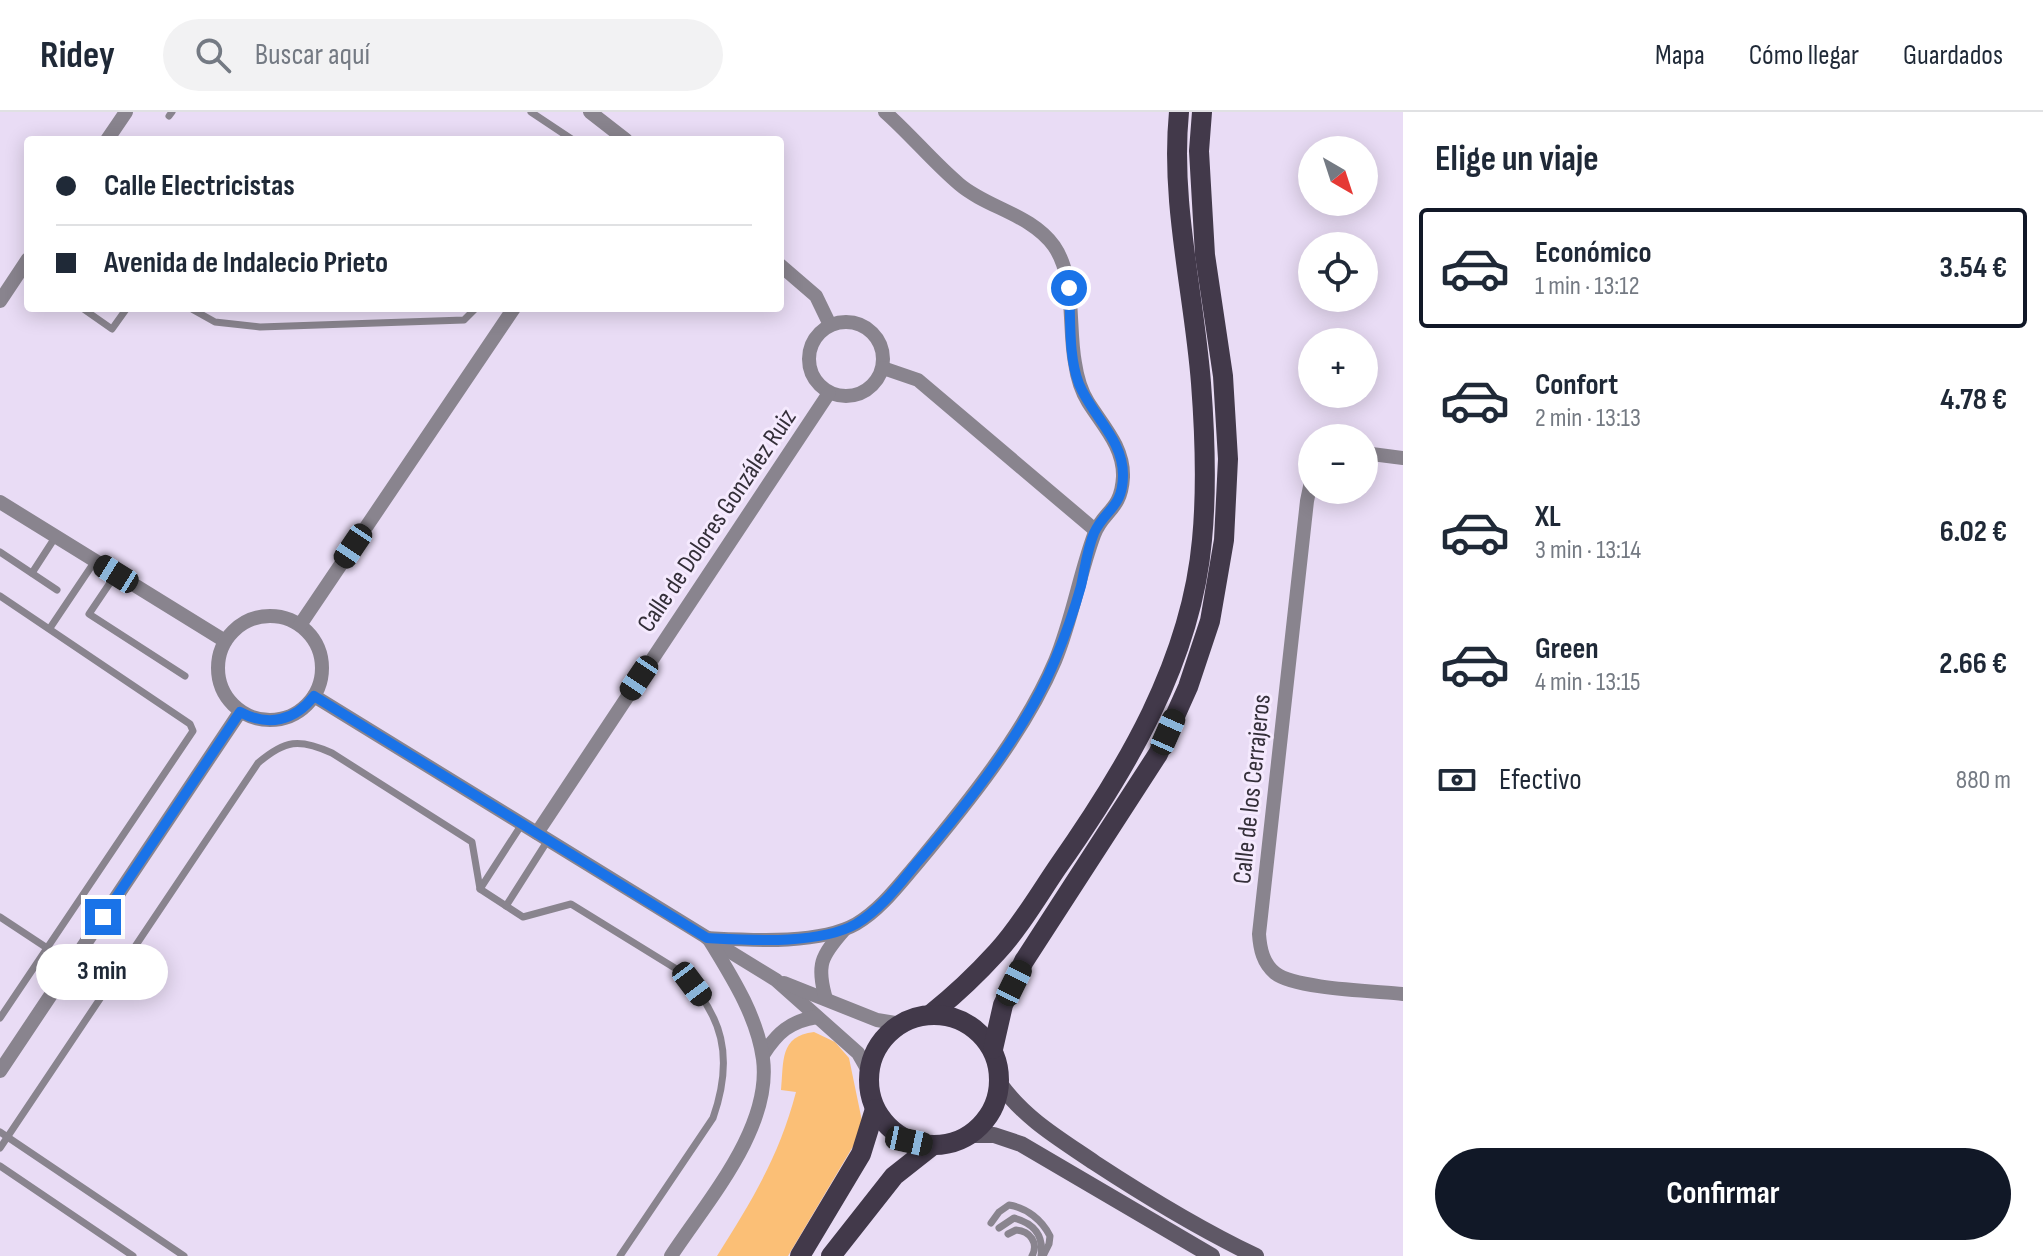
<!DOCTYPE html>
<html lang="es">
<head>
<meta charset="utf-8">
<style>
	body { margin:0; font-family:"Sofia Sans Condensed",sans-serif; background:#f2f2f3; color:#1f2937; height:100vh; display:flex; flex-direction:column; font-size:30px; white-space:nowrap }
	* { box-sizing:border-box; margin:0 }
	p { font-size:26px; color:#747a83 }
	.icon { flex:none; width:44px; height:44px; fill:none; stroke:currentColor; stroke-width:2; stroke-linecap:round; stroke-linejoin:round }
	.map { position:relative; flex:1; overflow:hidden }
	.drawer { display:flex; flex-direction:column; background:#fff; width:640px }
	.drawer>* { flex:none }
	.guide { position:absolute; left:24px; top:24px; width:760px; height:176px; border-radius:8px; box-shadow:0 4px 20px #0003; display:grid; align-content:center; height:176px; padding:0 32px; background:#fff }
	.needle { width:52px; rotate:141deg }
	.fabs { position:absolute; left:1298px; top:24px; display:grid; gap:16px }
	.fabs a { display:grid; place-items:center; width:80px; height:80px; border-radius:50%; background:#fff; box-shadow:0 4px 20px #0003; font-size:40px }
	.end { position:absolute; width:36px; height:36px; margin:-18px; border:10px solid #1a73e8; background:#fff; box-shadow:0 0 0 4px #fff }
	.from { border-radius:50% }
	.bubble { position:absolute; height:56px; border-radius:28px; background:#fff; box-shadow:0 4px 20px #0003; font-size:26px; font-weight:700; line-height:56px; text-align:center }
	.car { position:absolute; width:24px; height:48px; margin:-24px -12px; border-radius:10px; box-shadow:0 0 6px 2px #0007; background:linear-gradient(#222 24%,#8ab4d8 0 40%,#222 0 76%,#8ab4d8 0 86%,#222 0) }
	.guide b { display:flex; align-items:center; gap:28px; height:76px; font-size:30px }
	.guide b+b { border-top:2px solid #e0e1e3 }
	.guide i { width:20px; height:20px; background:#1f2937 }
	ul { padding:0; list-style:none }
	li { display:flex; align-items:center; gap:24px; height:120px; margin:0 16px 12px; padding:0 16px; border:4px solid transparent; border-radius:8px }
	li div { flex:1 }
	li b { display:block; font-size:30px }
	li em { font-style:normal; font-weight:700 }
	li.selected { border-color:#111827 }
	li>.icon { width:72px; height:72px; stroke-width:1.5 }
	h2 { padding:0 32px; font-size:36px; line-height:96px }
	.pay { display:flex; align-items:center; gap:20px; height:88px; padding:0 32px; font-size:30px }
	.pay p { margin-inline-start:auto }
	.button { display:flex; gap:16px; margin-top:auto; padding:16px 32px }
	.button a { flex:1; height:92px; border-radius:48px; background:#111827; color:#fff; font-size:32px; font-weight:700; line-height:92px; text-align:center }
	header { display:flex; align-items:center; gap:48px; box-sizing:border-box; height:112px; padding:0 40px; background:#fff; border-bottom:2px solid #e0e1e3 }
	header strong { font-size:38px }
	nav { display:flex; gap:44px; margin-inline-start:auto; font-size:28px }
	.search { width:560px; height:72px; background:#f2f2f3; display:flex; align-items:center; gap:20px; box-sizing:border-box; padding:0 28px; border-radius:44px; color:#747a83; font-size:30px }
	main { display:flex; flex:1; min-height:0 }
	.map>svg:first-child { display:block }
</style>
</head>
<body>
<header>
<strong>Ridey</strong>
<div class="search"><svg class="icon" aria-label="search" viewBox="0 0 24 24"><circle cx="10" cy="10" r="6"/><path d="M15 15l6 6"/></svg>Buscar aquí</div>
<nav><a>Mapa</a><a>Cómo llegar</a><a>Guardados</a></nav>
</header>
<main>
<div class="map">
<svg width="1403" height="1144" viewBox="0 0 1403 1144">
	<rect width="100%" height="100%" fill="#e9dcf5"/>
	<path fill="#fbbf76" d="M814,920L835,930L849,946L862,1009L855,1031L788,1144H717C752,1088 779,1045 796,980L781,978C784,950 779,924 814,920Z"/>
	<g fill="none" stroke-linecap="round" stroke-linejoin="round">
		<g stroke="#89848e" stroke-width="7">
			<polyline points="531,0 573,28"/>
			<polyline points="169,4 172,0"/>
			<polyline points="82,196 112,217 127,196"/>
			<polyline points="190,196 215,210 260,215 464,208 476,196"/>
			<polyline points="0,440 57,478"/>
			<polyline points="32,461 56,424"/>
			<polyline points="116,462 89,502 185,564"/>
			<polyline points="0,484 190,612 193,619 0,906"/>
			<polyline points="50,516 95,449"/>
			<polyline points="480,777 522,712"/>
			<polyline points="506,794 548,728"/>
			<polyline points="0,805 47,836"/>
			<polyline points="0,1020 184,1144"/>
			<path d="M0,1036L258,651C285,628 299,626 332,641L472,730L480,777L523,805L571,792L678,858C724,902 734,946 713,1006L620,1144"/>
			<polyline points="0,1054 133,1144"/>
			<path d="M991,1111L999,1100L1009,1093C1027,1096 1042,1108 1050,1124L1049,1132L1043,1144"/>
			<path d="M999,1116L1014,1106C1034,1111 1044,1124 1041,1144"/>
			<path d="M1008,1122L1016,1118C1030,1119 1039,1131 1032,1144"/>
		</g>
		<g stroke="#89848e" stroke-width="14">
			<polyline points="590,0 626,28"/>
			<polyline points="107,28 126,0"/>
			<polyline points="780,153 816,184 830,213"/>
			<polyline points="0,189 28,147"/>
			<circle cx="846" cy="247" r="37"/>
			<polyline points="883,256 918,268 1095,418"/>
			<polyline points="1364,341 1403,346"/>
			<path d="M1312,365L1307,389L1259,822C1260,837 1263,851 1275,861C1295,877 1375,879 1403,882"/>
			<polyline points="0,390 225,529"/>
			<circle cx="270" cy="556" r="52"/>
			<polyline points="300,513 514,196"/>
			<polyline points="314,584 776,868 858,941 870,962"/>
			<polyline points="537,721 829,281"/>
			<path d="M707,826C748,828 819,833 856,812C880,798 898,774 916,753C966,693 1024,622 1055,549C1072,508 1079,464 1094,423C1103,398 1121,400 1123,365C1124,335 1103,314 1088,290C1080,277 1077,265 1075,251C1068,214 1076,166 1054,134C1031,102 987,96 959,72C933,50 911,23 885,0"/>
			<polyline points="784,871 877,908 901,912"/>
			<path d="M826,887C816,853 821,844 844,818"/>
			<path d="M763,943C777,921 790,909 817,905"/>
			<polyline points="0,959 240,600"/>
			<path d="M671,1144C707,1089 772,1016 763,947C757,904 732,865 710,829"/>
		</g>
		<g stroke="#5f5866" stroke-width="16">
			<path d="M1000,972C1025,1007 1060,1027 1095,1051C1147,1085 1199,1117 1256,1144"/>
			<polyline points="971,1023 994,1023 1021,1032 1212,1144"/>
		</g>
		<g stroke="#42394a" stroke-width="20">
			<path d="M931,902C955,883 977,862 997,840C1020,815 1038,784 1057,756C1126,658 1191,550 1202,428C1207,376 1205,323 1201,271C1194,181 1170,90 1179,0"/>
			<circle cx="934" cy="968" r="65"/>
			<polyline points="993,937 1003,893 1024,849 1158,642 1188,575 1210,509 1224,428 1228,347 1223,264 1205,143 1199,39 1202,0"/>
			<polyline points="800,1144 861,1042 875,997"/>
			<polyline points="831,1144 894,1064 932,1034"/>
		</g>
	</g>
	<g fill="none" stroke-linecap="round" stroke-linejoin="round">
		<path stroke="#1a73e8" stroke-width="10" d="M103,805L240,600C268,615 295,609 314,584L707,826C749,828 819,833 856,812C881,797 898,774 916,752C966,694 1026,619 1055,548C1065,524 1074,499 1081,474C1085,456 1087,438 1094,421C1105,397 1123,396 1123,363C1123,327 1092,304 1079,272C1068,244 1071,206 1069,176"/>
	</g>
	<g text-anchor="middle" stroke-width="6" stroke-linejoin="round" paint-order="stroke">
		<g font-size="26" fill="#342f39" stroke="#f5eafe">
			<text transform="translate(716 408) rotate(-56)" y="9">Calle de Dolores González Ruiz</text>
			<text transform="translate(1251 677) rotate(-84)" y="9">Calle de los Cerrajeros</text>
		</g>
	</g>
</svg>
<div class="fabs">
<a><svg class="needle" viewBox="-14 -14 28 28"><path d="M0-13l5 13h-10z" fill="#e53935"/><path d="M0 13l5-13h-10z" fill="#747a83"/></svg></a>
<a><svg class="icon" aria-label="locate" viewBox="0 0 24 24"><circle cx="12" cy="12" r="6"/><path d="M12 2v4M12 18v4M2 12h4M18 12h4"/></svg></a>
<a>+</a>
<a>−</a>
</div>
<i class="end from" style="left:1069px;top:176px"></i>
<i class="end" style="left:103px;top:805px"></i>
<div class="bubble" style="left:36px;top:832px;width:132px">3 min</div>
<i class="car" style="left:353px;top:434px;rotate:214deg"></i>
<i class="car" style="left:116px;top:462px;rotate:302deg"></i>
<i class="car" style="left:639px;top:566px;rotate:214deg"></i>
<i class="car" style="left:1168px;top:620px;rotate:24deg"></i>
<i class="car" style="left:1014px;top:871px;rotate:26deg"></i>
<i class="car" style="left:692px;top:872px;rotate:143deg"></i>
<i class="car" style="left:909px;top:1029px;rotate:102deg"></i>
<div class="guide">
<b><i class="from"></i>Calle Electricistas</b>
<b><i></i>Avenida de Indalecio Prieto</b>
</div>
</div>
<section class="drawer">
<h2>Elige un viaje</h2>
<ul>
<li class="selected"><svg class="icon" aria-label="car" viewBox="0 0 24 24"><path d="M5 17H2v-5l4-1 3-4h7l3 4 3 1v5h-3M9 17h6M6 11h13"/><circle cx="7" cy="17" r="2"/><circle cx="17" cy="17" r="2"/></svg><div><b>Económico</b><p>1 min · 13:12</p></div><em>3.54 €</em></li>
<li><svg class="icon" aria-label="car" viewBox="0 0 24 24"><path d="M5 17H2v-5l4-1 3-4h7l3 4 3 1v5h-3M9 17h6M6 11h13"/><circle cx="7" cy="17" r="2"/><circle cx="17" cy="17" r="2"/></svg><div><b>Confort</b><p>2 min · 13:13</p></div><em>4.78 €</em></li>
<li><svg class="icon" aria-label="car" viewBox="0 0 24 24"><path d="M5 17H2v-5l4-1 3-4h7l3 4 3 1v5h-3M9 17h6M6 11h13"/><circle cx="7" cy="17" r="2"/><circle cx="17" cy="17" r="2"/></svg><div><b>XL</b><p>3 min · 13:14</p></div><em>6.02 €</em></li>
<li><svg class="icon" aria-label="car" viewBox="0 0 24 24"><path d="M5 17H2v-5l4-1 3-4h7l3 4 3 1v5h-3M9 17h6M6 11h13"/><circle cx="7" cy="17" r="2"/><circle cx="17" cy="17" r="2"/></svg><div><b>Green</b><p>4 min · 13:15</p></div><em>2.66 €</em></li>
</ul>
<div class="pay"><svg class="icon" aria-label="cash" viewBox="0 0 24 24"><path d="M3 7h18v10H3z"/><circle cx="12" cy="12" r="2"/></svg>Efectivo<p>880 m</p></div>
<div class="button"><a>Confirmar</a></div>
</section>
</main>
</body>
</html>
